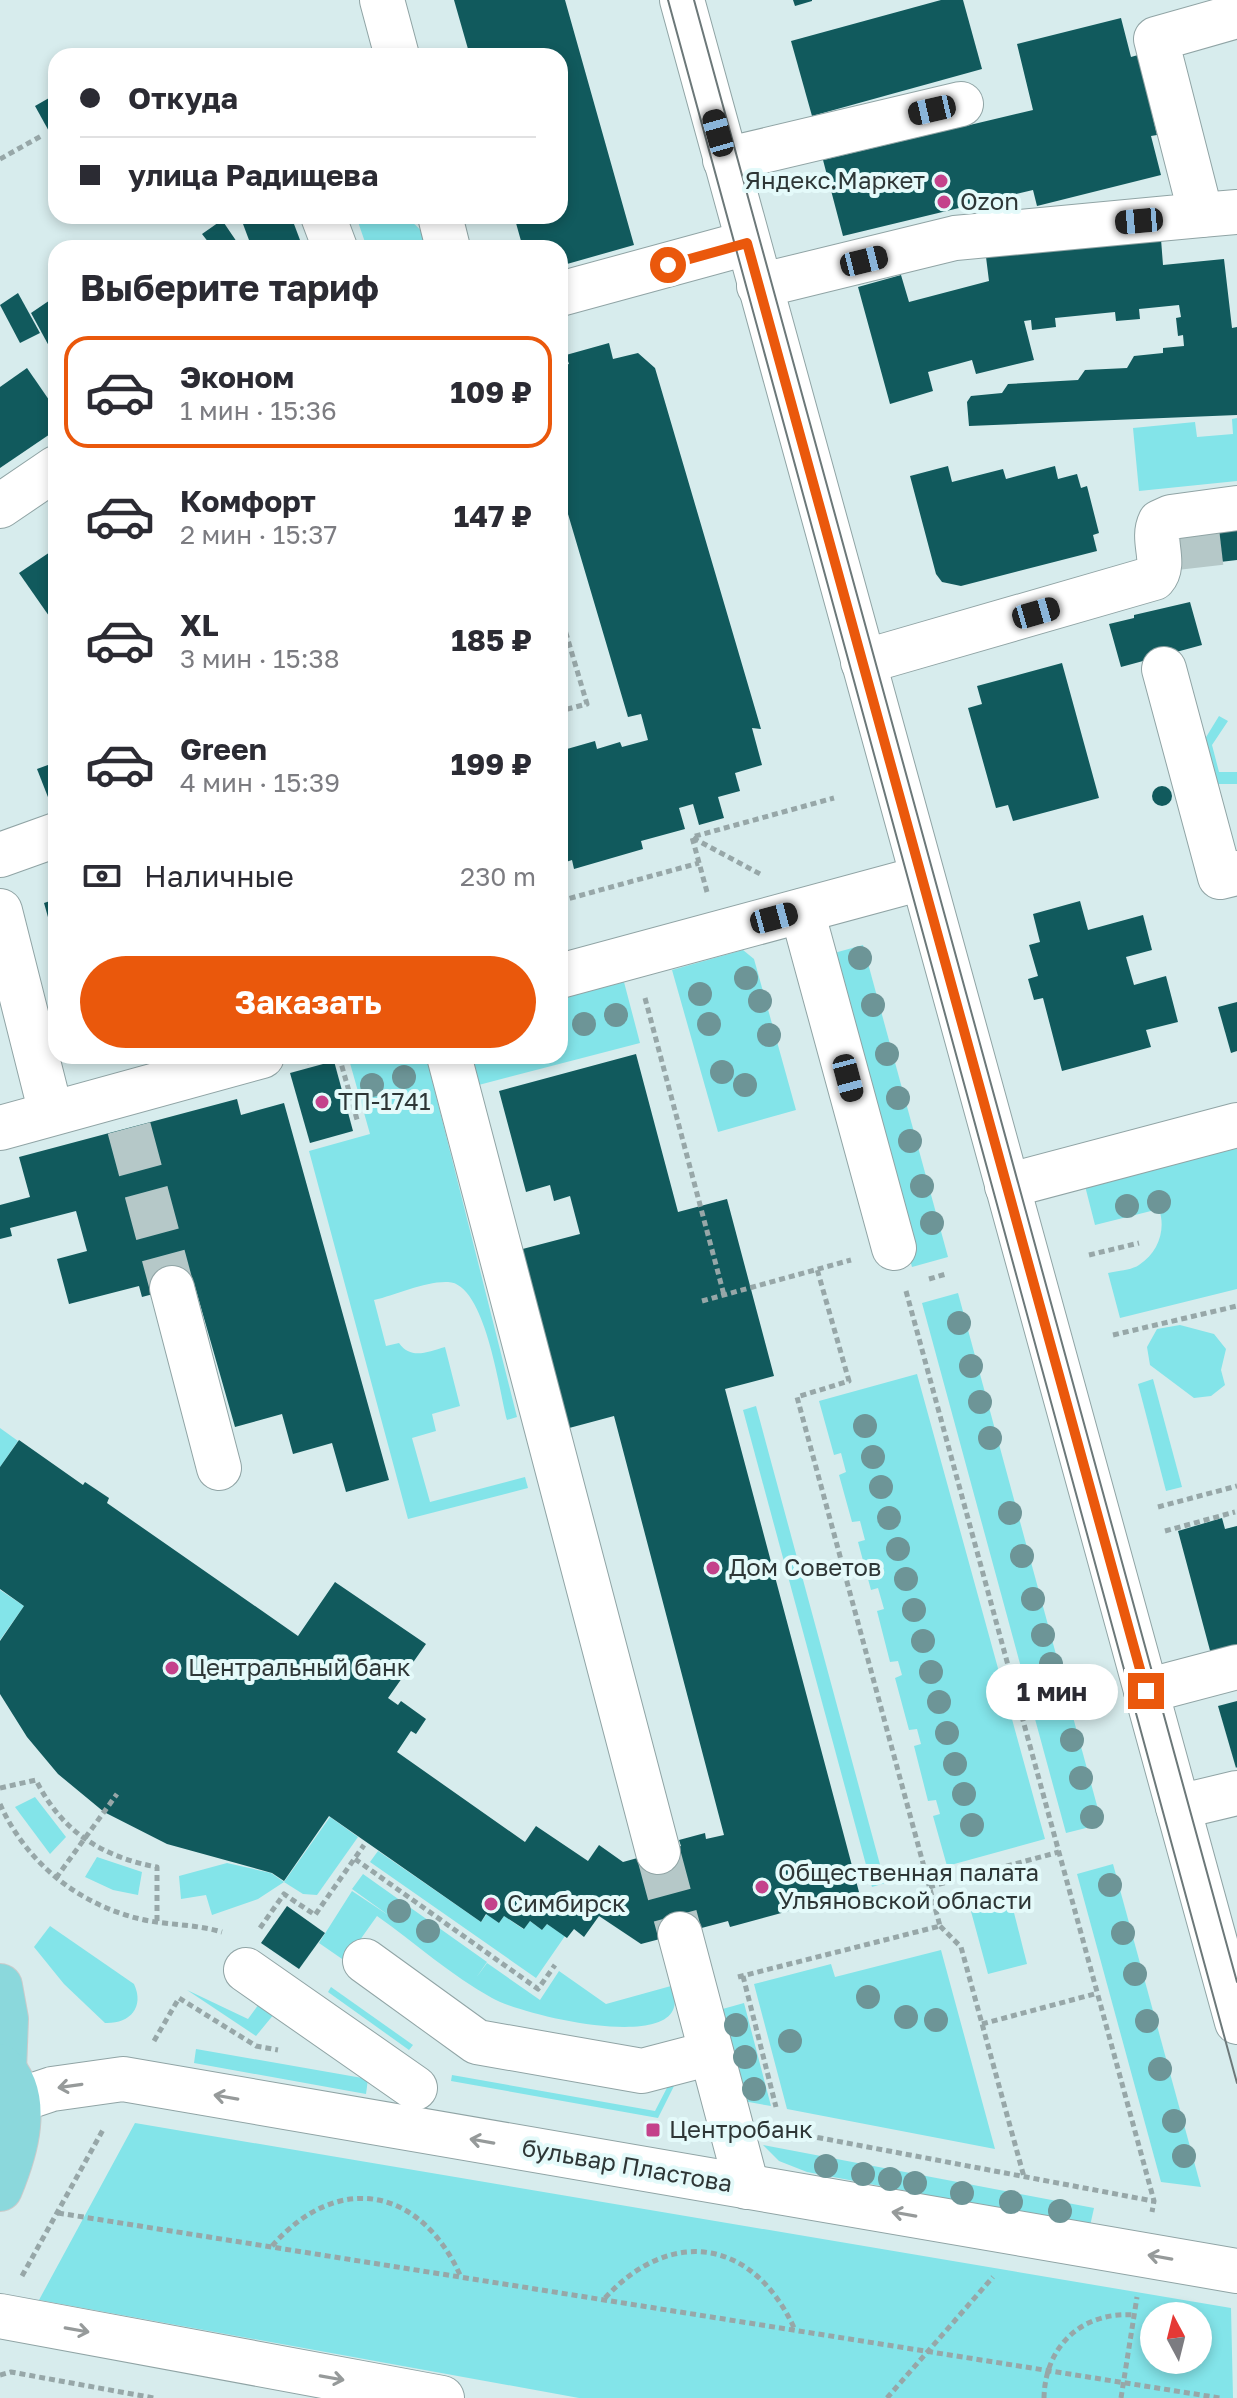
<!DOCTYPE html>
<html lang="ru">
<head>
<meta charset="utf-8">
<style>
	body { margin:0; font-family:"Golos Text",sans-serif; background:#f7f7f7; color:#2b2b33; height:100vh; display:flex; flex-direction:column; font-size:30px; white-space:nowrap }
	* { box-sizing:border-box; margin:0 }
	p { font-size:26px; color:#7c7c81 }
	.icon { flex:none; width:44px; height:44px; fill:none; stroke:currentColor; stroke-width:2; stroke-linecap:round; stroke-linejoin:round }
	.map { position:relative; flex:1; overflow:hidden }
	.details { position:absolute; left:48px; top:240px; width:520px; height:824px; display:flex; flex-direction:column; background:#fff; border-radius:24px; box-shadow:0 4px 12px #0003 }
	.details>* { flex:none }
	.top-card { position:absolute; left:48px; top:48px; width:520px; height:176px; border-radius:24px; box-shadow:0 4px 12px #0003; display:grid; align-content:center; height:176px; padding:0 32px; background:#fff }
	.needle { width:52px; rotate:353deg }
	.buttons { position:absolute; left:1140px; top:2302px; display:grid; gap:16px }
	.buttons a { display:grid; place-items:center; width:72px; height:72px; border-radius:50%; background:#fff; box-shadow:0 4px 12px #0003; font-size:40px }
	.end { position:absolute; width:36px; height:36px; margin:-18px; border:10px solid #ea580c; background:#fff; box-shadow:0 0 0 4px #fff }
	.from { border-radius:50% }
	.bubble { position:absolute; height:56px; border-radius:28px; background:#fff; box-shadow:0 4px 12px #0003; font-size:26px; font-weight:700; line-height:56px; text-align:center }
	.car { position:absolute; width:24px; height:48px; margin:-24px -12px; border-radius:10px; box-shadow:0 0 6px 2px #0007; background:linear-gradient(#222 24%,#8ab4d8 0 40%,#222 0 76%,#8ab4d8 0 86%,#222 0) }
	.top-card b { display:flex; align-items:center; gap:28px; height:76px; font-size:30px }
	.top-card b+b { border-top:2px solid #e1e1e2 }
	.top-card i { width:20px; height:20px; background:#2b2b33 }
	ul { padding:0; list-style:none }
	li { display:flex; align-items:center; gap:24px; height:112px; margin:0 16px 12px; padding:0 16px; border:4px solid transparent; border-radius:24px }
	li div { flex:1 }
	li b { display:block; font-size:30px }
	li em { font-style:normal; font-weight:700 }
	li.selected { border-color:#ea580c }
	li>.icon { width:72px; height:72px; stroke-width:1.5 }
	h2 { padding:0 32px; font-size:36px; line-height:96px }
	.pay { display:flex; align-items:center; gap:20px; height:88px; padding:0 32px; font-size:30px }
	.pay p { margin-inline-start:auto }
	.button { display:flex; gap:16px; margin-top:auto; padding:16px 32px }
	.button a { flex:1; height:92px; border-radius:48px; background:#ea580c; color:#fff; font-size:32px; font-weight:700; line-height:92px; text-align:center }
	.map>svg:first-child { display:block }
</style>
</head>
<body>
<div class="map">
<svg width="1237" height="2398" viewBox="0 0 1237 2398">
	<rect width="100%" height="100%" fill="#d7eced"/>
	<g fill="#83e4e9" fill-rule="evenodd">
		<path d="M356,216C397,216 410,209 433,248H367Z"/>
		<polygon points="1237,418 1237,481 1139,491 1133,428 1195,422 1197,437 1233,434 1232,419"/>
		<polygon points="1219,716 1228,721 1212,745 1219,772 1237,772 1237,784 1210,784 1200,747"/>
		<polygon points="863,945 948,1257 912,1267 827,955"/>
		<polygon points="743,950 754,959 796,1110 718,1132 672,970"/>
		<polygon points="624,982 640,1043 471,1087 463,1056 560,1056 560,999"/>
		<path d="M348,1056H426L517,1417L507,1420C499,1389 485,1283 448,1282C425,1281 396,1295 374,1300L386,1346L399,1343C411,1360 427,1352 445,1347L460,1406L432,1414L436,1431L412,1438L430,1502L525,1477L528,1488L408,1519L309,1151L370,1134Z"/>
		<path d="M1237,1141V1289L1120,1318L1108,1273C1117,1271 1132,1270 1139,1265C1159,1252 1166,1229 1159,1209L1095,1225L1084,1182Z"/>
		<polygon points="958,1293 1102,1824 1066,1833 922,1303"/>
		<polygon points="1180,1325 1214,1334 1226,1349 1221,1370 1225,1385 1211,1396 1194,1398 1150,1365 1147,1347 1157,1329"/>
		<polygon points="917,1374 1045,1839 947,1866 933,1816 940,1814 936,1800 928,1801 914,1746 921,1744 917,1729 909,1730 895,1678 902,1675 898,1661 890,1662 877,1611 884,1609 878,1588 871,1590 858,1542 865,1540 860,1521 852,1522 839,1475 846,1472 841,1453 834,1455 819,1401"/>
		<polygon points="1153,1379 1182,1487 1166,1491 1138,1384"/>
		<polygon points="756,1406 885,1883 872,1887 743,1410"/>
		<polygon points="0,1428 18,1441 0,1467"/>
		<polygon points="0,1590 24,1606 0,1640"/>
		<polygon points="35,1797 66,1837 50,1854 15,1807"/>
		<polygon points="330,1817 358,1837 317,1895 303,1894 284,1882"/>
		<polygon points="378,1851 481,1922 487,1914 499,1923 504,1916 523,1929 530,1921 542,1930 547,1924 565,1936 536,1978 370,1862"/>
		<polygon points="97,1857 142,1872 138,1895 113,1890 85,1877"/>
		<polygon points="227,1863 271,1873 284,1882 258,1899 212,1915 206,1895 181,1899 179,1876"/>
		<polygon points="1113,1864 1201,2187 1161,2182 1077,1874"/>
		<path d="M363,1874L487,1962L476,1978L487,1963L540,2000L559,1971L606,2004L671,1986C673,1993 677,2002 673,2010C656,2047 520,2014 492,1998C452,1976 415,1943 377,1916L345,1961L319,1943L352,1891L391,1917L352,1889Z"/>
		<polygon points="1009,1893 1027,1964 988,1974 969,1904"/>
		<path d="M50,1926L134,1984C145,2008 129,2024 105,2023L64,1984L34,1947Z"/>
		<polygon points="941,1950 995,2149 787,2109 754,1984 831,1964 835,1977"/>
		<polygon points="331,1987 413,2045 409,2050 328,1992"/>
		<polygon points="187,1990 248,2019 264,1997 279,2008 256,2036"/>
		<polygon points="744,2003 771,2106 743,2101 719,2010"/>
		<polygon points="196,2049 368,2079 366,2094 194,2063"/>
		<polygon points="452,2075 655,2111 670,2082 675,2084 658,2118 451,2081"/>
		<path d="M135,2123L1231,2308L1233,2398H579L39,2300ZM1154,2316H1198V2360H1154Z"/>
		<polygon points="763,2145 1094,2208 1090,2226 807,2172 779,2161"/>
	</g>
	<g fill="#115a5d">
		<polygon points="454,0 565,0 634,245 560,266 560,248 523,248 514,216 560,216 560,56 470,56"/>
		<polygon points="793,0 812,0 812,1 795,6"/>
		<polygon points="941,0 963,0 982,69 812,116 791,41"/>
		<polygon points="1121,18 1131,57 1138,55 1157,135 1151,136 1161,175 1037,206 1033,190 843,236 823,160 1033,110 1017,44"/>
		<polygon points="56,94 56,144 35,106"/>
		<polygon points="240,216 291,216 303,248 252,248"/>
		<polygon points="222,220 241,248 200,248 209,243 202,234"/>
		<polygon points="1161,239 1163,265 1224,259 1232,328 1237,327 1237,415 969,426 967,402 971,396 1002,393 1008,384 1078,380 1085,370 1127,368 1134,356 1163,353 1163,348 1184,346 1183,335 1178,336 1176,318 1181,317 1179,305 1139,309 1140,319 1116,321 1115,312 1055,318 1056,327 1032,330 1031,320 1024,321 1034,360 976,374 972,360 928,372 933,391 890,404 858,287 901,275 909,302 989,281 986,257"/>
		<polygon points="18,293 40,333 20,343 0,305"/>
		<polygon points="56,296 56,359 31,313"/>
		<polygon points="609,343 613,359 638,353 655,368 761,729 752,728 762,765 735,773 740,791 718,797 724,818 699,825 693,804 679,808 685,829 641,841 643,849 574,869 572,860 560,864 560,751 595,741 597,749 620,742 622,747 648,740 641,714 628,717 560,487 560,366 569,364 566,355"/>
		<polygon points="27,368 56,410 56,430 0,468 0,387"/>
		<polygon points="948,466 952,482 1003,469 1006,479 1055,466 1058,479 1077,474 1081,488 1087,486 1099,533 1093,535 1097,551 961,586 942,582 936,574 910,476"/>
		<polygon points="1237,522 1237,560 1178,567 1174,529"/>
		<polygon points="56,548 56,626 19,573"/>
		<polygon points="1190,602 1202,645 1121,667 1109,624 1134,618 1134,615"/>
		<polygon points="1062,663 1099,798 1013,821 1008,805 996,808 968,708 982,704 977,686"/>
		<polygon points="56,762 56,809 53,810 37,769"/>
		<circle cx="1162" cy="796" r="10"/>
		<polygon points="56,899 56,942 55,942 44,903"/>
		<polygon points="1080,901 1088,930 1143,915 1152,950 1126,957 1134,985 1166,976 1178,1022 1146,1030 1151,1047 1062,1071 1043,998 1034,1000 1028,979 1038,976 1029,945 1040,942 1033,914"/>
		<polygon points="1237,1002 1237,1051 1231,1053 1218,1007"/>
		<polygon points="636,1054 678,1212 727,1199 774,1376 725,1389 859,1892 730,1927 728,1921 641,1944 599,1916 584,1937 574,1929 567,1938 547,1924 542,1930 530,1921 524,1929 504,1916 499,1923 486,1914 481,1922 329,1816 284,1881 272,1873 167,1844 104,1812 58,1774 27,1737 0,1694 0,1641 24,1606 0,1589 0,1467 19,1440 83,1485 85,1482 109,1498 107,1503 298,1636 335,1582 426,1644 388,1698 398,1705 401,1701 426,1719 416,1734 411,1731 397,1752 525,1842 536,1826 588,1861 599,1845 623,1862 681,1846 679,1840 705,1833 706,1839 724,1835 614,1416 558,1431 511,1252 580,1234 570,1196 554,1201 550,1185 526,1192 499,1091"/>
		<polygon points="334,1061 353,1131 310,1143 290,1073"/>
		<polygon points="237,1099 241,1115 284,1103 389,1480 346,1492 332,1443 293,1454 282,1414 235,1427 194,1283 142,1297 139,1286 69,1304 57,1259 87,1251 76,1211 10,1228 12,1236 0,1239 0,1205 30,1197 19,1157"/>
		<polygon points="1222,1518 1225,1529 1237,1526 1237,1652 1212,1658 1178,1531"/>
		<polygon points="1237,1701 1237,1767 1236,1768 1218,1706"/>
		<polygon points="287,1906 325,1933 299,1969 261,1943"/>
	</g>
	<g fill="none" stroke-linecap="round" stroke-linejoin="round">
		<g stroke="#b5c8c8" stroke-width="44" stroke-dasharray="44 22" stroke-linecap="butt">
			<polyline points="1177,548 1237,541"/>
			<polyline points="129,1128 172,1288"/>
			<polyline points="658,1852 680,1934"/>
		</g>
		<defs>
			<g id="minor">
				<polyline points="382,0 397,56"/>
				<polyline points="682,0 1237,2022"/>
				<polyline points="725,160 961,104"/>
				<polyline points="1201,215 1237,212"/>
				<polyline points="323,216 335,248"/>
				<polyline points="440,216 448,248"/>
				<polyline points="759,286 955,238 1201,215 1156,39 1237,16"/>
				<polyline points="560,294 747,243"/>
				<polyline points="0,506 56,468"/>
				<path d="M863,662L1154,578C1167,563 1151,540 1160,522L1171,517L1237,508"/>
				<polyline points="1164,669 1220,877 1237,873"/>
				<polyline points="0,855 56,835"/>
				<polyline points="0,911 51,1113"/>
				<polyline points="802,911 894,1248"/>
				<polyline points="560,976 922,878"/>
				<polyline points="449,1056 658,1852"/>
				<polyline points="0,1128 262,1056"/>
				<polyline points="1007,1186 1237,1125"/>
				<polyline points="172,1288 219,1468"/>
				<polyline points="1146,1691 1237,1667"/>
				<polyline points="1178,1807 1237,1793"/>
				<polyline points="680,1934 747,2187"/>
				<polyline points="365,1961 477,2042 642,2071 711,2053"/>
				<polyline points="246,1970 415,2088"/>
				<polyline points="19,2100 52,2089 123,2079 1237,2271"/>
				<polyline points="0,2316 442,2398"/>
			</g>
			<g id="major">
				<polyline points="0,1986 6,2019 4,2070"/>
				<path d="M0,2066C33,2098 15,2153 0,2189"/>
			</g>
		</defs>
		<use href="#minor" stroke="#90a4a5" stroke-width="46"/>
		<use href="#major" stroke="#c9cbcb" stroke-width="46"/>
		<g stroke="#97a7a8" stroke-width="5" stroke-dasharray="6 4" stroke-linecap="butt">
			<polyline points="0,159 43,135"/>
			<polyline points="560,613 587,704 560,711"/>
			<polyline points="693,838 762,875"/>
			<polyline points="707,892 692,837 834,798"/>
			<polyline points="560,901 699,863"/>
			<polyline points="645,998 724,1295"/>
			<polyline points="339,1056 358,1123"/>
			<polyline points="307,1062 328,1056"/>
			<polyline points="1089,1255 1139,1243"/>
			<polyline points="929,1279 946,1274"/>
			<polyline points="906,1291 1154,2201 1152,2212"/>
			<polyline points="702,1301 851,1260"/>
			<polyline points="1113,1335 1237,1306"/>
			<polyline points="1158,1507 1237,1486"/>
			<polyline points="1165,1531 1235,1512"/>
			<path d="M0,1788L36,1780C61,1831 102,1857 157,1867V1922"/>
			<path d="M0,1804C27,1865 84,1909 150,1921C173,1925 199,1925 222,1932"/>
			<polyline points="355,1859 538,1989 555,1965"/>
			<polyline points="56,1878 117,1794"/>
			<polyline points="929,1887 1059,1852"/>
			<polyline points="940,1926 961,1947 1024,2177"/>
			<polyline points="260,1928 284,1894 315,1915 364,1845"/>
			<polyline points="743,1976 776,2107"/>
			<polyline points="738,1977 940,1926 797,1397 849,1381 817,1269"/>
			<polyline points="982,2024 1098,1993"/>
			<polyline points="154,2041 179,1998 256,2046 278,2050"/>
			<polyline points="778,2130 1153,2201"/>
			<polyline points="58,2213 1220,2398"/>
			<path d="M272,2246C338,2171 421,2187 461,2277"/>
			<polyline points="22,2276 104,2128"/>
			<path d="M605,2298C672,2225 755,2240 795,2330"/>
			<polyline points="0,2375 11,2372 154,2398"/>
			<polyline points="887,2398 993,2277"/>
			<path d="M1044,2398C1045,2346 1082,2311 1135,2315"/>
			<polyline points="1121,2398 1137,2297"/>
		</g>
		<use href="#minor" stroke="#fff" stroke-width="44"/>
		<use href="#major" stroke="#8bd8dc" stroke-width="44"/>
		<g stroke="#6c7879" stroke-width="2">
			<polyline points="668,0 1237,2083"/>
			<polyline points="694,0 1237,1982"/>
		</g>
	</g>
	<g fill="#6d9597">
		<circle cx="860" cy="958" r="12"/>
		<circle cx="746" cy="978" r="12"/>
		<circle cx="700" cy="994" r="12"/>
		<circle cx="760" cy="1001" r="12"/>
		<circle cx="873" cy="1005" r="12"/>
		<circle cx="616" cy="1015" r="12"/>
		<circle cx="584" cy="1024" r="12"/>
		<circle cx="709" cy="1024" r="12"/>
		<circle cx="769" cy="1035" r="12"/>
		<circle cx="887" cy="1054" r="12"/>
		<circle cx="722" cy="1072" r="12"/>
		<circle cx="404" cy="1077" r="12"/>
		<circle cx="372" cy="1085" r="12"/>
		<circle cx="745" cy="1085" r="12"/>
		<circle cx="898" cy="1098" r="12"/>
		<circle cx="910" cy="1141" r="12"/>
		<circle cx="922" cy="1186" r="12"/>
		<circle cx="1159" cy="1202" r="12"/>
		<circle cx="1127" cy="1206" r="12"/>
		<circle cx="932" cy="1223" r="12"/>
		<circle cx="959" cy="1323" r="12"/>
		<circle cx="971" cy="1366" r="12"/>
		<circle cx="980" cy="1402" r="12"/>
		<circle cx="865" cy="1426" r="12"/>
		<circle cx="990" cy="1438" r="12"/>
		<circle cx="873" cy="1457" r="12"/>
		<circle cx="881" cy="1487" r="12"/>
		<circle cx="1010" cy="1513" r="12"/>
		<circle cx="889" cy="1518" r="12"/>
		<circle cx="898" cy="1549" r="12"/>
		<circle cx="1022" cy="1556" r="12"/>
		<circle cx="906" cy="1579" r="12"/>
		<circle cx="1033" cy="1599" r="12"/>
		<circle cx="914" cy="1610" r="12"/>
		<circle cx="1043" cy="1635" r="12"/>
		<circle cx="923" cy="1641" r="12"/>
		<circle cx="1051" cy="1664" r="12"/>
		<circle cx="931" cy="1672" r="12"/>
		<circle cx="1059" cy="1694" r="12"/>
		<circle cx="939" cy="1702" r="12"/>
		<circle cx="947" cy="1733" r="12"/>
		<circle cx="1072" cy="1740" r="12"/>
		<circle cx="955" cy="1764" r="12"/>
		<circle cx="1081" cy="1778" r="12"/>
		<circle cx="964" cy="1794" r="12"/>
		<circle cx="1092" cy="1817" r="12"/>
		<circle cx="972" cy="1825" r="12"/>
		<circle cx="1110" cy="1885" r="12"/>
		<circle cx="399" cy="1911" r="12"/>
		<circle cx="428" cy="1931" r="12"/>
		<circle cx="1123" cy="1933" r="12"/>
		<circle cx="1135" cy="1974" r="12"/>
		<circle cx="868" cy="1997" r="12"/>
		<circle cx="906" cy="2017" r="12"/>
		<circle cx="936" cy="2020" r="12"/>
		<circle cx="1147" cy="2021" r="12"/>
		<circle cx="736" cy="2025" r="12"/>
		<circle cx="790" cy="2041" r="12"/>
		<circle cx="745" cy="2057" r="12"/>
		<circle cx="1160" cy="2069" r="12"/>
		<circle cx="754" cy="2089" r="12"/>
		<circle cx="1174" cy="2121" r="12"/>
		<circle cx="1184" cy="2156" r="12"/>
		<circle cx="826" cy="2166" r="12"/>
		<circle cx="863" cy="2174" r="12"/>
		<circle cx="890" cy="2179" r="12"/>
		<circle cx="915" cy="2183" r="12"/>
		<circle cx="962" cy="2193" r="12"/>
		<circle cx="1011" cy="2202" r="12"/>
		<circle cx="1060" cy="2211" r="12"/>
	</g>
	<defs><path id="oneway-shaft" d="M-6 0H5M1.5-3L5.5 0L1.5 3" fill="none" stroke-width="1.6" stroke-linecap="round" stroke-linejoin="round" transform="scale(2)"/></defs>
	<g stroke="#969a9a">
		<use href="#oneway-shaft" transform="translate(70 2086) rotate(172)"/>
		<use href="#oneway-shaft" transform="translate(226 2097) rotate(-170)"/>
		<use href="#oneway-shaft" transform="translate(482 2141) rotate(-170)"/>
		<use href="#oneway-shaft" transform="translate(904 2214) rotate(-170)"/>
		<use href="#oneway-shaft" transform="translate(1160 2257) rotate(-170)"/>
		<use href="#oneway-shaft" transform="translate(77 2330) rotate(10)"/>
		<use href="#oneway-shaft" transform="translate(332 2378) rotate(10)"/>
	</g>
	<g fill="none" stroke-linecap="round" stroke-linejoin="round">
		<polyline stroke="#ea580c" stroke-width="10" points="668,265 747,243 1146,1691"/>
	</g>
	<g fill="#c4428b" stroke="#e4fafa" stroke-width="3">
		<circle cx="941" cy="181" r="8"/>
		<circle cx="944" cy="202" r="8"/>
		<circle cx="322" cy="1102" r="8"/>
		<circle cx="713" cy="1568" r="8"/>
		<circle cx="172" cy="1668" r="8"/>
		<circle cx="762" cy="1887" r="8"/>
		<circle cx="491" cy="1904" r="8"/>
		<rect x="645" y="2122" width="16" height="16" rx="4"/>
	</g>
	<g text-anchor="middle" stroke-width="8" stroke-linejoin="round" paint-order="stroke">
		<g font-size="24" fill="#2e3636" stroke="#e4fafa" text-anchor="start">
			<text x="925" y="189" text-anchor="end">Яндекс.Маркет</text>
			<text x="960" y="210">Ozon</text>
			<text x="338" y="1110">ТП-1741</text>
			<text x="729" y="1576">Дом Советов</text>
			<text x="188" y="1676">Центральный банк</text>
			<text x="778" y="1881">Общественная палата<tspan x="778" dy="28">Ульяновской области</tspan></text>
			<text x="507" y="1912">Симбирск</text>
			<text x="669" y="2138">Центробанк</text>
		</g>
		<g font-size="24" fill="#2e3636" stroke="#e4fafa">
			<text transform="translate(627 2166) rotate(10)" y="8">бульвар Пластова</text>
		</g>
	</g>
</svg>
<div class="buttons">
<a><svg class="needle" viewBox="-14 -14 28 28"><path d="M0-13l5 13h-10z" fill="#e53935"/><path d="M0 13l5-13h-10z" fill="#7c7c81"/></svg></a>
</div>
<i class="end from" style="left:668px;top:265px"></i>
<i class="end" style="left:1146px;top:1691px"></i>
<div class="bubble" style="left:986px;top:1664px;width:132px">1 мин</div>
<i class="car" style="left:932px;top:110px;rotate:257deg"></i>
<i class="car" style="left:718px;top:133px;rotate:344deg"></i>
<i class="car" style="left:1139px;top:221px;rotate:265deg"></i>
<i class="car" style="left:864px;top:261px;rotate:76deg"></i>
<i class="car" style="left:1036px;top:613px;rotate:74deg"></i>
<i class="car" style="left:774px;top:918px;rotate:75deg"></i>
<i class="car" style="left:848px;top:1078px;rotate:165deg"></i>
<div class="top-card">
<b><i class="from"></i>Откуда</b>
<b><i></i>улица Радищева</b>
</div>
<section class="details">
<h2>Выберите тариф</h2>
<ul>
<li class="selected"><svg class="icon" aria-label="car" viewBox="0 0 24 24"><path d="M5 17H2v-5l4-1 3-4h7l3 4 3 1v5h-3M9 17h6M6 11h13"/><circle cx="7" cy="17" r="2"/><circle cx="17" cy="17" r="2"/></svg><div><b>Эконом</b><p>1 мин · 15:36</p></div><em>109 ₽</em></li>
<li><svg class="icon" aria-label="car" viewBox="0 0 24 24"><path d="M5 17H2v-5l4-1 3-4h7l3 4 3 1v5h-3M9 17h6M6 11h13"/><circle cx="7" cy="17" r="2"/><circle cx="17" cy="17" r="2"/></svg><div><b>Комфорт</b><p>2 мин · 15:37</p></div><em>147 ₽</em></li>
<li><svg class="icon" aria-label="car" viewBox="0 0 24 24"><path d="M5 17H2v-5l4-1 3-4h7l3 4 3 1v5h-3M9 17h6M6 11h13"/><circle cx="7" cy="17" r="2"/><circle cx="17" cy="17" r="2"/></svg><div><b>XL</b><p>3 мин · 15:38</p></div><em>185 ₽</em></li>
<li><svg class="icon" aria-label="car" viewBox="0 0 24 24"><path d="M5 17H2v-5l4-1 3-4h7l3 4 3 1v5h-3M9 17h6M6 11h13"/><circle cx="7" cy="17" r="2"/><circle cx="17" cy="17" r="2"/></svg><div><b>Green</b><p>4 мин · 15:39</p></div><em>199 ₽</em></li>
</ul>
<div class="pay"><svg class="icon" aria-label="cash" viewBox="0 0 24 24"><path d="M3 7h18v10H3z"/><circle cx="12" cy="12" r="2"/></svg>Наличные<p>230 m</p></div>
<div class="button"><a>Заказать</a></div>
</section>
</div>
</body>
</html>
